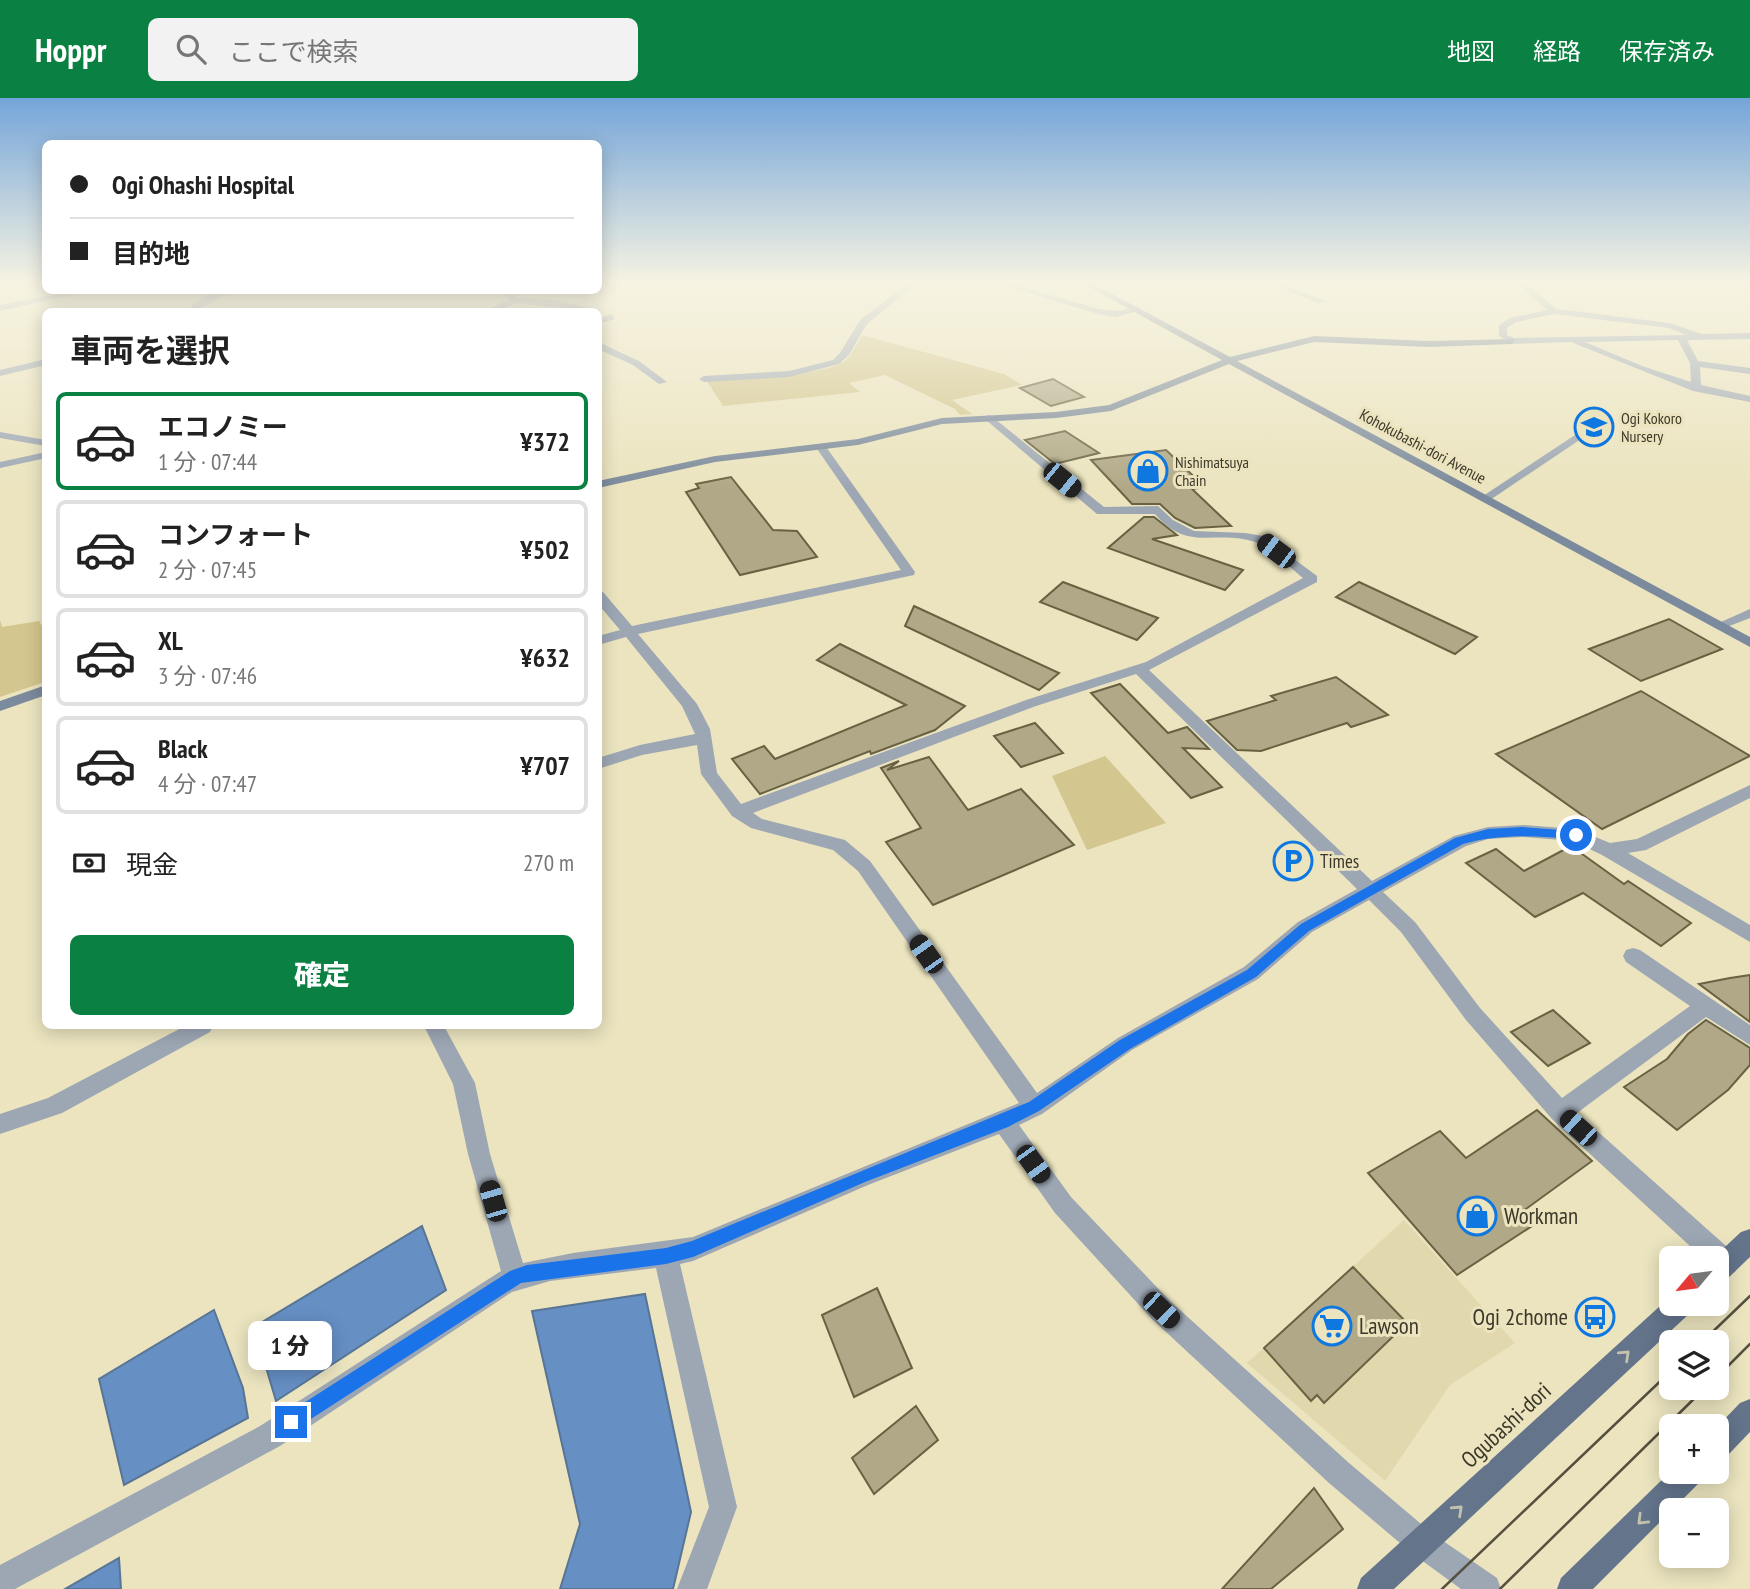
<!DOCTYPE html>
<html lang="ja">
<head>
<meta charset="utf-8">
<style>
	body { margin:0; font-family:"PT Sans Narrow","Noto Sans JP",sans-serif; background:#f2f2f2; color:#222; height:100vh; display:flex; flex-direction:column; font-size:26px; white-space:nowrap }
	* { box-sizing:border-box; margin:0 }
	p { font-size:23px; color:#767676 }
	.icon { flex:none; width:38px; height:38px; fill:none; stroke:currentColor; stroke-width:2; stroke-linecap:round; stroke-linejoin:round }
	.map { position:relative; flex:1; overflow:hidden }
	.sheet { position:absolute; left:42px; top:210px; width:560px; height:721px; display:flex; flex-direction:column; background:#fff; border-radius:10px; box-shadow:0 4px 18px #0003 }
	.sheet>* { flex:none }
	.hud { position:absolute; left:42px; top:42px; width:560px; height:154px; border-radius:10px; box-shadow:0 4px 18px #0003; display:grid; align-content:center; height:154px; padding:0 28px; background:#fff }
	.needle { width:46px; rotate:241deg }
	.buttons { position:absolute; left:1659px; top:1148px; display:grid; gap:14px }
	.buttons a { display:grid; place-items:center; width:70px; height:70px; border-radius:10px; background:#fff; box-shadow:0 4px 18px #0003; font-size:35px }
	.end { position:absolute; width:32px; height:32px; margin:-16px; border:9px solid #1a73e8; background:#fff; box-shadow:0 0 0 4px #fff }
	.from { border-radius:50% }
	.bubble { position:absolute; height:49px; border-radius:10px; background:#fff; box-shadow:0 4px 18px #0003; font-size:23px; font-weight:800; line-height:49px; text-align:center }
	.car { position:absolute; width:21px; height:42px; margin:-21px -10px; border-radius:9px; box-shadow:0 0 5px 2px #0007; background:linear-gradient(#222 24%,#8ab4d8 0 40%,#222 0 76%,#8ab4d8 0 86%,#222 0) }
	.hud b { display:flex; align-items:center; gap:24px; height:66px; font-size:26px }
	.hud b+b { border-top:2px solid #e0e0e0 }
	.hud i { width:18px; height:18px; background:#222 }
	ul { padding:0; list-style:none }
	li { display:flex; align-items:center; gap:21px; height:98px; margin:0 14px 10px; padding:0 14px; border:4px solid #e0e0e0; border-radius:10px }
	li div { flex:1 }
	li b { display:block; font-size:26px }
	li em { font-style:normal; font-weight:800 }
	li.selected { border-color:#0b8043 }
	li>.icon { width:63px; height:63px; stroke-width:1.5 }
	h2 { padding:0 28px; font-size:32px; line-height:84px }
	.pay { display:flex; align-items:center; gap:18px; height:77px; padding:0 28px; font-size:26px }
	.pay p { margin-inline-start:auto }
	.primary-button { display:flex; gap:14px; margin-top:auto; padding:14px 28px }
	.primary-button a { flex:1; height:80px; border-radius:10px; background:#0b8043; color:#fff; font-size:28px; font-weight:800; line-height:80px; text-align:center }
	header { display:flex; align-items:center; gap:42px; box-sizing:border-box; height:98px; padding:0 35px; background:#0b8043; color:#fff }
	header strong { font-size:33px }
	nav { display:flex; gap:38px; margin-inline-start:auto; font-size:24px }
	.search { width:490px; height:63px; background:#f2f2f2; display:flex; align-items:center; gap:18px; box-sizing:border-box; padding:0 24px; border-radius:10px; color:#767676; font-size:26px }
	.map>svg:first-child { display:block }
</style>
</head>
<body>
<header>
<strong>Hoppr</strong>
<div class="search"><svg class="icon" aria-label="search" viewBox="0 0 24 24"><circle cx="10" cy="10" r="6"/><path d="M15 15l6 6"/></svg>ここで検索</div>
<nav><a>地図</a><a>経路</a><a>保存済み</a></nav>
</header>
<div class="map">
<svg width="1750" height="1491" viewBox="0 0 1750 1491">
	<rect width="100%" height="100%" fill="#ebe4bf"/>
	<polygon fill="#e2d8ad" points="1404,1122 1515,1245 1450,1287 1385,1383 1247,1265"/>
	<g fill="#d3c68e">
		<path d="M862,237L1004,276L1022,287L952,302L972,316L960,317L955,311L885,277L849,285L860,294L723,308L706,282C737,279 819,279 843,264C852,258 856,247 862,237Z"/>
		<polygon points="0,522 2,529 39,523 45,533 45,584 0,599"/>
		<polygon points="1105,658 1166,725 1087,752 1052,678"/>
	</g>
	<g fill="#668fc3" stroke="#597595" stroke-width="2">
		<polygon points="422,1128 446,1192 276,1303 254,1229"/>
		<polygon points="645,1196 691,1414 673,1491 560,1491 580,1426 532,1213"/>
		<polygon points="214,1212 243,1290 248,1320 124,1387 99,1281"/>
		<polygon points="119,1460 121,1491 65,1491"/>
	</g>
	<g fill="#b0a886" stroke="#696242" stroke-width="2">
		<polygon points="1053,281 1084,299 1051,308 1020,290"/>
		<polygon points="1065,333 1099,355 1055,366 1025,342"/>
		<polygon points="1166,352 1205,389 1192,391 1231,428 1195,430 1175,420 1160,406 1132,406 1091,362"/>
		<polygon points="731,379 773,432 797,433 817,459 740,477 686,394 699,390 696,386"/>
		<polygon points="1144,419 1154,419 1177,437 1152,441 1243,472 1225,492 1108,450"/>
		<polygon points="1063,484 1158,520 1137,542 1040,504"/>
		<polygon points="1359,484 1477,539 1455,556 1336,499"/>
		<polygon points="914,508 1059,575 1039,592 905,528"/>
		<polygon points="1669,521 1722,551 1641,583 1589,551"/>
		<polygon points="840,546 965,608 935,632 871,656 870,653 760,696 732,661 764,648 775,661 906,607 817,562"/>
		<polygon points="1336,579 1388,617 1351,629 1347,625 1261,653 1237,652 1207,623 1276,602 1271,598"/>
		<polygon points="1120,586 1168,635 1187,629 1209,651 1183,650 1222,689 1191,700 1091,595"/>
		<polygon points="1641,593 1750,658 1602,731 1496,656"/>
		<polygon points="1035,625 1063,655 1021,669 994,638"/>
		<polygon points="929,659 968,712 1021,691 1074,747 933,807 886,744 921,730 881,670 899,663 887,672"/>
		<polygon points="1571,748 1624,786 1628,783 1691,825 1661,848 1583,795 1535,819 1466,765 1496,751 1524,773"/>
		<polygon points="1750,877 1750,924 1699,886 1730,880"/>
		<polygon points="1553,912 1590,945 1548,968 1511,934"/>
		<polygon points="1706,922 1750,950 1750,967 1728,992 1677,1032 1624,989 1667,961 1688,936"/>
		<polygon points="1537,1012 1592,1063 1519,1116 1532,1128 1457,1177 1368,1075 1440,1033 1466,1060"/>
		<polygon points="1353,1169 1407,1225 1324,1305 1317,1297 1311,1303 1264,1250"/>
		<polygon points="877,1190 912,1270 854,1299 822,1217"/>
		<polygon points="916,1308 938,1342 874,1396 852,1360"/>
		<polygon points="1314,1390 1343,1431 1271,1491 1222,1491"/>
	</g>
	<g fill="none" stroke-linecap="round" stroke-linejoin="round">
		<g fill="#9da7b4" fill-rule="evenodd">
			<polygon points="912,182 921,182 867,226 849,257 839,266 789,279 704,284 699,281 704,278 789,273 833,262 840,255 860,222"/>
			<polygon points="986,182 998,182 1099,211 1116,213 1137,209 1141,212 1116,219 1098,216"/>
			<polygon points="1261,182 1272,182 1325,203 1318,205"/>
			<path d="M1513,182H1522L1557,211L1670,225L1702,236L1750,235V241L1687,242L1698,263L1750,270V276L1700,269L1701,287L1750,298V304L1693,293L1571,244L1512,246L1499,238V227L1510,220L1547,212ZM1554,216L1669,230L1686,237L1514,240L1507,237V230L1516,224ZM1678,242L1690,265L1691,284L1642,268L1585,244Z"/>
			<polygon points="1745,182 1750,182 1750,184 1746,184"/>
			<polygon points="75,192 94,192 0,213 0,207"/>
			<path d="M220,192H233C222,199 196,214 185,214L201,200Z"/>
			<polygon points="499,192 509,192 517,200 555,202 598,212 599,214 516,205 496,214 484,214 509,201"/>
			<polygon points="612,216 615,221 598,226 598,221"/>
			<polygon points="598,244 639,263 667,284 659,286 633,267 598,251"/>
			<polygon points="46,261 46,267 0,278 0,272"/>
			<path d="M990,317L1104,409L1158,408L1173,422L1194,433L1245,435L1263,438L1317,478V484L1149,572L1372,783L1454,738L1488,729L1523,727L1576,731L1610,745L1637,741L1750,687V700L1646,752L1628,755L1750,827V844L1602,757L1573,743L1523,739L1488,741L1466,748L1383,794L1415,824L1480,910L1562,1000L1690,908L1626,864L1623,858L1626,852L1633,850L1640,852L1750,927V947L1706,919L1577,1015L1735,1156L1738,1165L1735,1174L1726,1177L1717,1174V1160H1703L1552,1021L1466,922L1401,834L1369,802L1312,834L1258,881L1132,952L1042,1016L1019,1027L1071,1099L1170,1203L1349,1365L1433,1436L1497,1480L1501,1491H1461L1413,1456L1329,1385L1152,1221L1055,1115L999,1036L868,1087L693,1163L680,1166L737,1409L707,1491H677L709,1409L656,1170L550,1183L512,1194L280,1348L15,1491H0V1467L260,1328L501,1173L468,1056L453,986L424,928H444L475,985L490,1056L523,1165L573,1155L693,1139L1019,1005L858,773L833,752L751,730L732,718L701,676L697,647L642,657L598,671V660L640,647L695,636L682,608L626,539L598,547V538L620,532L598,506V493L603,494L632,528L901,472L815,348L816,346H824L915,474L914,477L638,536L697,606L710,631L717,675L741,706L1026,602L1146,564L1303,480C1289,469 1273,450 1255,444C1215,431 1188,455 1155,416H1097L986,322V318ZM1136,576L1357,791L1298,824L1244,869L1118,940L1037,995L870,763L845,742L762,721L753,715L1036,608Z"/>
			<polygon points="0,334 46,342 46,348 0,340"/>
			<polygon points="1575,337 1584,339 1490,402 1480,400"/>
			<polygon points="46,354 46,360 0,370 0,364"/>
			<polygon points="1750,511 1750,520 1719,532 1712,528"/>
			<polygon points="185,928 213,928 210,934 62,1015 0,1036 0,1016 48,1000"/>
		</g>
		<g fill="#7b8a9c" fill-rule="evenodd">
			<polygon points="1076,182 1086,182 1230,259 1314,238 1429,243 1515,241 1512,246 1429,249 1314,244 1237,263 1750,539 1750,549 1229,266 1111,313 1056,320 942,326 858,347 715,364 598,390 598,383 715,358 858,341 942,320 1056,314 1109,307 1222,262"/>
			<polygon points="46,587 46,597 0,613 0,603"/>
		</g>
		<g fill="#63748b" fill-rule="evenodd">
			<polygon points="1750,1131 1750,1159 1726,1182 1717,1185 1717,1160 1713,1160 1741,1134"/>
			<polygon points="1671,1198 1671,1206 1694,1206 1690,1215 1394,1491 1357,1491 1361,1480"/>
			<polygon points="1750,1301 1750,1334 1727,1358 1717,1362 1717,1329 1740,1305"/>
			<polygon points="1671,1373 1704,1374 1700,1384 1593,1491 1557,1491 1561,1480"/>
		</g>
		<g stroke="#55503f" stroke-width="2.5">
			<polyline points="1702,1244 1750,1198"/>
			<polyline points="1717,1279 1750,1246"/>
			<polyline points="1442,1491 1671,1273"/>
			<polyline points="1500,1491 1705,1290"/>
		</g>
	</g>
	<defs><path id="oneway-chevron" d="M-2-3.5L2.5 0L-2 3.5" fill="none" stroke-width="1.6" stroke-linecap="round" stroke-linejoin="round" transform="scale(1.75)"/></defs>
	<g stroke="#c2c2af">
		<use href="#oneway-chevron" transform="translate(1625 1257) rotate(-43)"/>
		<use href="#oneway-chevron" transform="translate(1458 1412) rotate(-43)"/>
		<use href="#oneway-chevron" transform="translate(1642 1422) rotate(135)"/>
	</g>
	<linearGradient id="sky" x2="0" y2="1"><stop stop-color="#74a5d9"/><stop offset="0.47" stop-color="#f6f3e2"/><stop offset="1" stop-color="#f6f3e2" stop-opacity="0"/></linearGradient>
	<rect width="1750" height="391" fill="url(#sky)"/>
	<path fill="#1a73e8" d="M1522,729L1576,733L1582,737L1576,741C1537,738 1501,735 1463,746L1309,833L1256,879L1130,951L1039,1013L1008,1029L865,1084L693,1159L666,1166L521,1185L297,1330L291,1332L285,1330L282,1324L285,1317L510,1173L527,1167L666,1150L692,1143L1029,1004L1120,942L1247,872L1301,826L1455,740L1488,731Z"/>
	<defs>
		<symbol id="school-ring" viewBox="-11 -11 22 22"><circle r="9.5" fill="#ebe4bf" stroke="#0e78e0" stroke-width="1.5"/><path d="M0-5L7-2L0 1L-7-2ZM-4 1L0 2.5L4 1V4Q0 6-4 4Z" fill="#0e78e0"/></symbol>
		<symbol id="shop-ring" viewBox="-11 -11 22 22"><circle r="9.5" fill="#ebe4bf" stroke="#0e78e0" stroke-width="1.5"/><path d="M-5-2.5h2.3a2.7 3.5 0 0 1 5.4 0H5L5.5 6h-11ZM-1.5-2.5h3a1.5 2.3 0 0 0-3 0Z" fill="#0e78e0"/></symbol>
		<symbol id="parking-ring" viewBox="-11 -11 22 22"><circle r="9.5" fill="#ebe4bf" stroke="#0e78e0" stroke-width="1.5"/><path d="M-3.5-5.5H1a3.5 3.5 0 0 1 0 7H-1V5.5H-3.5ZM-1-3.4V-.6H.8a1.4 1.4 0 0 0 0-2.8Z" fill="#0e78e0"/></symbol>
		<symbol id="bus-ring" viewBox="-11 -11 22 22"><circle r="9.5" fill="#ebe4bf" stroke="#0e78e0" stroke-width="1.5"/><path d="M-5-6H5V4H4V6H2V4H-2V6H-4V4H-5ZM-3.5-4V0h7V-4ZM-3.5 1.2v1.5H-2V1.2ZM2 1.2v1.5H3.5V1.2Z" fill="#0e78e0"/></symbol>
		<symbol id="supermarket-ring" viewBox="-11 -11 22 22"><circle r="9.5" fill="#ebe4bf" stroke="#0e78e0" stroke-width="1.5"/><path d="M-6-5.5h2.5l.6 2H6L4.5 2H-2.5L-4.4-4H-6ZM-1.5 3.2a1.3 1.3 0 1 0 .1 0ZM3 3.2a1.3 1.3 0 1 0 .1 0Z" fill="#0e78e0"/></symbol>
	</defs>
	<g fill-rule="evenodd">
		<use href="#school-ring" x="1572" y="307" width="44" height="44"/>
		<use href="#shop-ring" x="1126" y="351" width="44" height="44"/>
		<use href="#parking-ring" x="1271" y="741" width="44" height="44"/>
		<use href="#shop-ring" x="1455" y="1096" width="44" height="44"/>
		<use href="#bus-ring" x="1573" y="1197" width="44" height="44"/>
		<use href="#supermarket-ring" x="1310" y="1206" width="44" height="44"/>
	</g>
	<g text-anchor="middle" stroke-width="6" stroke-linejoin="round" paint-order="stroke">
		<g font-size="16" fill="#3c382a" stroke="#ebe4bf" text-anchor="start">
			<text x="1621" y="326">Ogi Kokoro<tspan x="1621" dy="18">Nursery</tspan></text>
			<text x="1175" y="370">Nishimatsuya<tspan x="1175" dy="18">Chain</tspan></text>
		</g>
		<g font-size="16" fill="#3c382a" stroke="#ebe4bf">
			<text transform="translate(1423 348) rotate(28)" y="6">Kohokubashi-dori Avenue</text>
		</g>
		<g font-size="19" fill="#3c382a" stroke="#ebe4bf" text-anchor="start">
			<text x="1320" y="770">Times</text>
		</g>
		<g font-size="23" fill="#3c382a" stroke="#ebe4bf" text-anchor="start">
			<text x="1504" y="1126">Workman</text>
			<text x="1568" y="1227" text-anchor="end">Ogi 2chome</text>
			<text x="1359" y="1236">Lawson</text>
		</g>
		<g font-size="23" fill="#3c382a" stroke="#ebe4bf">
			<text transform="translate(1506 1327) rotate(-43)" y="8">Ogubashi-dori</text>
		</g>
	</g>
</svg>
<div class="buttons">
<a><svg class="needle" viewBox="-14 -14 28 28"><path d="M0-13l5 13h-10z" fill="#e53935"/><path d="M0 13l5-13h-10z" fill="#767676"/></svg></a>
<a><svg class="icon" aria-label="layers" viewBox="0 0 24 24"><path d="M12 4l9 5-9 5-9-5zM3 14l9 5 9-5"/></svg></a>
<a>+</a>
<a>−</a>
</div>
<i class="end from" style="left:1576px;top:737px"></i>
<i class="end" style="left:291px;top:1324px"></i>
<div class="bubble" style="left:248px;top:1223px;width:84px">1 分</div>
<i class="car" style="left:1062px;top:382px;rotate:129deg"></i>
<i class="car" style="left:1276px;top:453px;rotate:307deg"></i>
<i class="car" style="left:926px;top:856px;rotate:325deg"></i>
<i class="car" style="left:1578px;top:1030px;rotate:312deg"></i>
<i class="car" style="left:1033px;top:1066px;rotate:144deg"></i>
<i class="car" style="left:493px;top:1103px;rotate:344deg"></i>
<i class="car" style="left:1161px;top:1212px;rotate:134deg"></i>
<div class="hud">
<b><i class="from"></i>Ogi Ohashi Hospital</b>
<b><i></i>目的地</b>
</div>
<section class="sheet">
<h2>車両を選択</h2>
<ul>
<li class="selected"><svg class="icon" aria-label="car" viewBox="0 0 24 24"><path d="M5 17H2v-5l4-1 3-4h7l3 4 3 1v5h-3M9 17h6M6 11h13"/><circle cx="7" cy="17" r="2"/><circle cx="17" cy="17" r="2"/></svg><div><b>エコノミー</b><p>1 分 · 07:44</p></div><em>¥372</em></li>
<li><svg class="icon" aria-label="car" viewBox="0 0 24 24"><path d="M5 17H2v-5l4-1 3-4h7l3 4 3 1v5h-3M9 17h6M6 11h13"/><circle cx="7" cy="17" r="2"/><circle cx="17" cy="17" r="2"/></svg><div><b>コンフォート</b><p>2 分 · 07:45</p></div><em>¥502</em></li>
<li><svg class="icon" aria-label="car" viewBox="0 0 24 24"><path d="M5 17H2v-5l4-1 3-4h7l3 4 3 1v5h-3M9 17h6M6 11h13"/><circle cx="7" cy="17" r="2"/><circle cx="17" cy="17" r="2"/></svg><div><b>XL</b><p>3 分 · 07:46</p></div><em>¥632</em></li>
<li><svg class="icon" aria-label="car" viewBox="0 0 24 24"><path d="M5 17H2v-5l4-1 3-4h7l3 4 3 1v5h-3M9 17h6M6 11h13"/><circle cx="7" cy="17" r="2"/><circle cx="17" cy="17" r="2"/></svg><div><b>Black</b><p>4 分 · 07:47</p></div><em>¥707</em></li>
</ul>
<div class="pay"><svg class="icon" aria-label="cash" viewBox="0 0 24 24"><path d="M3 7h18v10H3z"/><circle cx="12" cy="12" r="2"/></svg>現金<p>270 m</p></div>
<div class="primary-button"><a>確定</a></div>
</section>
</div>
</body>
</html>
